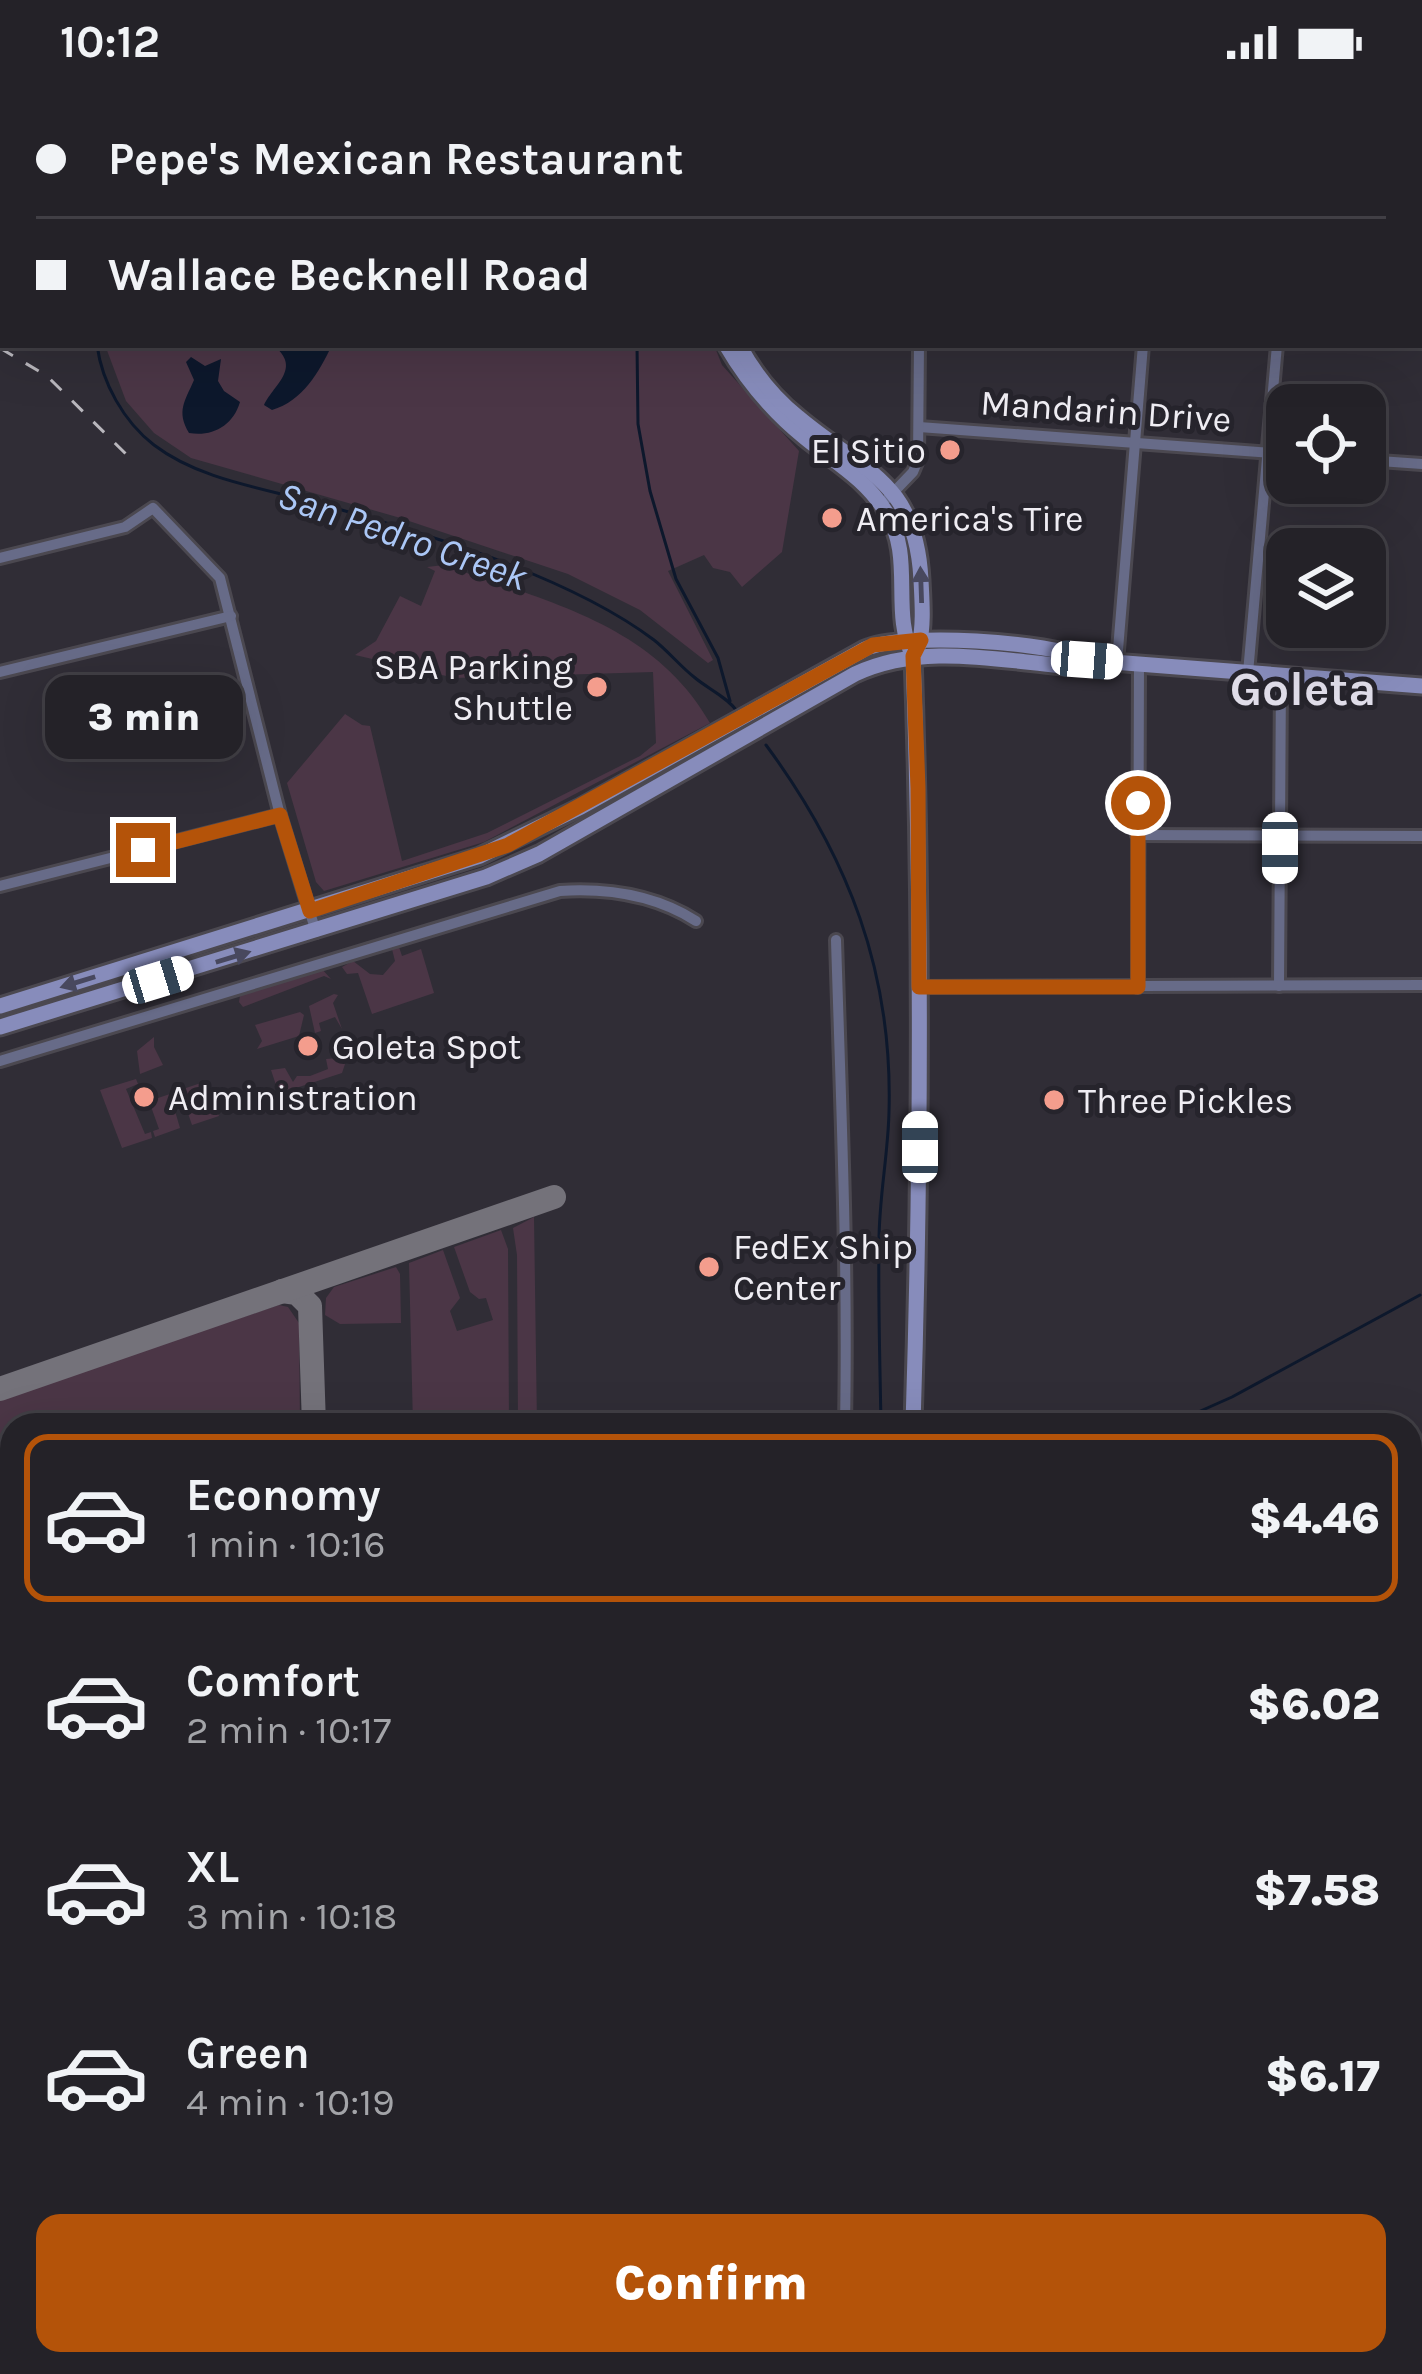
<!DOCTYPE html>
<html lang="en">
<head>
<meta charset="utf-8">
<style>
	body { margin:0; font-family:Karla,sans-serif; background:#2c2a30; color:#f1f3f6; height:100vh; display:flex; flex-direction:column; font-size:45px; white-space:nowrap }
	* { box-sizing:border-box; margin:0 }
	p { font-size:39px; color:#a3a4a8 }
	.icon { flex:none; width:66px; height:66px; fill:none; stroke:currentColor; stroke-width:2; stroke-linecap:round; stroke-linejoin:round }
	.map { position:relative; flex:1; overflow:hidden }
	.details { position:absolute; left:0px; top:1329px; width:1422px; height:963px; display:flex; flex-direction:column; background:#242228; border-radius:36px 36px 0 0; box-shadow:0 12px 48px #0002,0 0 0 3px #413f45 }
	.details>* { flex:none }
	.top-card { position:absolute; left:0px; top:0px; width:1422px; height:264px; box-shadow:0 12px 48px #0002,0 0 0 3px #413f45; display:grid; align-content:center; height:264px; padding:0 36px; background:#242228 }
	.fabs { position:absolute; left:1266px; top:300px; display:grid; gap:24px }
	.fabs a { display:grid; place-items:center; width:120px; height:120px; border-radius:24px; background:#242228; box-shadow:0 12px 48px #0002,0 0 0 3px #413f45; font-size:60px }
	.end { position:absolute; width:54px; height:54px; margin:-27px; border:15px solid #b45309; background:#fff; box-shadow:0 0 0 6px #fff }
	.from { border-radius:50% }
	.bubble { position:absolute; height:84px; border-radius:24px; background:#242228; box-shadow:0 12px 48px #0002,0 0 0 3px #413f45; font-size:39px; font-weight:800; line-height:84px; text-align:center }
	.car { position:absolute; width:36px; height:72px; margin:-36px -18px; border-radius:15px; box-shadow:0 0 9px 3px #0007; background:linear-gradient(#fff 24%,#345 0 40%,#fff 0 76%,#345 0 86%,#fff 0) }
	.top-card b { display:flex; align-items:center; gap:42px; height:114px; font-size:45px }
	.top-card b+b { border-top:3px solid #413f45 }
	.top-card i { width:30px; height:30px; background:#f1f3f6 }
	ul { padding:21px 0 0; list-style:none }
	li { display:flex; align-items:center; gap:36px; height:168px; margin:0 24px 18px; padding:0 12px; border:6px solid transparent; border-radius:24px }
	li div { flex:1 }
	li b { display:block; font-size:45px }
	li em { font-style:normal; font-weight:800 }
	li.selected { border-color:#b45309 }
	li>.icon { width:108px; height:108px; stroke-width:1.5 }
	.cta { display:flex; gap:24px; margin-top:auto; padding:24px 36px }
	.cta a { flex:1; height:138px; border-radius:24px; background:#b45309; color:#fff; font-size:48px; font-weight:800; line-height:138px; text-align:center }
	.status { display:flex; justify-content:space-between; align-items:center; height:84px; padding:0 60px; background:#242228; direction:ltr }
	.status svg { height:33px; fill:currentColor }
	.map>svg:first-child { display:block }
</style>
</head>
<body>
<div class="status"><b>10:12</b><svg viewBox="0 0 49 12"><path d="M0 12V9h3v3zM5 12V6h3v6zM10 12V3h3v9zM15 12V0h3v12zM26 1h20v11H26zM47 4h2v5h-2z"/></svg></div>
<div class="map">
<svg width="1422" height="2290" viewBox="0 0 1422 2290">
	<rect width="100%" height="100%" fill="#302d36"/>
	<g fill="#4b3646">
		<polygon points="105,261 714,261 722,281 799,367 782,468 742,503 730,488 713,484 704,471 668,487 713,576 708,579 640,526 568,490 397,433 191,374 154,349 126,317"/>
		<path d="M444,481C544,517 653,539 710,639L484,758L324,807L316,798L287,699L345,630L362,641L370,642L402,777L487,749L640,672L656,659L653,588L455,594L355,571L376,557L400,512L421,522L435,487L427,483Z"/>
		<polygon points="399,863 402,872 421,865 434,909 372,930 358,889 347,890 342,883 353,877 370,890 383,891 395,877 392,865"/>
		<polygon points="321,884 331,895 324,892 243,923 239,918 240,912 254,904"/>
		<polygon points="334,910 338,911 333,919 342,945 335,933 319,939 321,947 315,949 309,922"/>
		<polygon points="300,928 304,931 299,952 257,965 262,957 255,941"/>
		<polygon points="154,953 154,963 163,981 140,990 137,967"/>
		<polygon points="338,974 345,980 342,989 296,1004 282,1019 271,986 285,984 293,998 297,992 310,992 328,985 326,975"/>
		<polygon points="136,995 138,1000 126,1005 145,1050 151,1048 152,1054 122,1064 100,1006"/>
		<polygon points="201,999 210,1026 216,1024 219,1032 192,1041 180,1006"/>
		<polygon points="170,1010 180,1044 155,1053 153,1047 159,1045 149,1017"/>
		<polygon points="534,1133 537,1341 518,1341 517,1171 513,1144"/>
		<polygon points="501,1146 508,1165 509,1341 413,1341 409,1179 443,1166 460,1214 450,1227 457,1247 493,1236 486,1214 479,1215 470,1208 454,1163"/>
		<polygon points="396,1183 400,1190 401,1239 340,1240 325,1231 326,1214 334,1203"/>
		<polygon points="279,1221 288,1223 299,1239 300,1341 12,1341 12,1644 0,1644 0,1314"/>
		<polygon points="0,1676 12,1676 12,1794 0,1795"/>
		<polygon points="12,1880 12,1986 0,1987 0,1881"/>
		<polygon points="336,2280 876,2280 876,2290 331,2290"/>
		<polygon points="927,2280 1103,2280 1114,2290 924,2290"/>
	</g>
	<g fill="#0d182c">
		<path d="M273,261H332C319,288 303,317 272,326L264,321C275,299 302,284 273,261Z"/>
		<path d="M191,273L205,282L221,275L218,297L224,307L240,318C233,342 212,353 189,349C176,327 185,317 194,296L186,278Z"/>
	</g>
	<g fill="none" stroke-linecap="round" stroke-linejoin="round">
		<g stroke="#0d182c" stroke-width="3">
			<polyline points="80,0 80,3"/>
			<polyline points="616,0 617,3"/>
			<path d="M97,261C102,299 124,338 154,361C200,396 263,404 317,419C421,448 568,491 654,556C668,567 680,582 694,593C708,605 726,612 737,627"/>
			<polyline points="637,261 638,340 650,407 676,495 718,574 730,617"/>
			<path d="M766,661C848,772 893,888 889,1028C888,1071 879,1114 879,1157C878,1218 880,1280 881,1341"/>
			<polyline points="1169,1341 1232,1313 1420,1211"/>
			<polyline points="1143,2280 1153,2290"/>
		</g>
		<g stroke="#74727a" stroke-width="24">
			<polyline points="282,1207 297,1209 310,1222 314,1341"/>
			<polyline points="0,1305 554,1113"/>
			<polyline points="0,1664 12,1663"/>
			<polyline points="0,2014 12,2013"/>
		</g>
		<polyline stroke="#74727a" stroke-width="63" points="0,1838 12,1838"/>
		<defs>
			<g id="street">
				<polyline points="10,0 11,3"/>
				<polyline points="154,0 154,3"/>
				<polyline points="427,0 427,3"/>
				<polyline points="919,343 1287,370"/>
				<polyline points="1365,376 1422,380"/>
				<polyline points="888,414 913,388 918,376 919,261"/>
				<polyline points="0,474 125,443 153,424 220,494 280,731 316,848"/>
				<polyline points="1117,578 1143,261"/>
				<polyline points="0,588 231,532"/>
				<polyline points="1248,589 1277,261"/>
				<polyline points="1137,751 1422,752"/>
				<polyline points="0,802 280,731"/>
				<path d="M836,856C841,1018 848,1179 845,1341"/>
				<polyline points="1279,902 1281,591"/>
				<polyline points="919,903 1422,901"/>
				<polyline points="1138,903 1139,580"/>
				<path d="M0,977L560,807C608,804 655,811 696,837"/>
				<polyline points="1410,1444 1422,1444"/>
				<polyline points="1410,1956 1422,1957"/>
			</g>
			<g id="secondary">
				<polyline points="683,0 683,3"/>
				<polyline points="698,0 698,3"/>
				<polyline points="524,3 533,0"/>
				<polyline points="0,65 3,65"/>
				<path d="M726,261C747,297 772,327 804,353C834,378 864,393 886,428C915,473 890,528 913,572C922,828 921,1085 913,1341"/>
				<path d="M739,261C754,289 773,313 798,333C863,388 916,396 921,496C922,517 924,541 919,561"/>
				<path d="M0,922L480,772L581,723L865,565C901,548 1052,557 1087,576L1422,602"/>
				<path d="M0,943L486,793L539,770L855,590C921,559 995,576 1065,582L1087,576"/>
				<polyline points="319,2280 319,2290"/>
			</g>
			<g id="highway">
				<polyline points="749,3 768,0"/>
				<polyline points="859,3 887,0"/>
				<polyline points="1062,3 1089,0"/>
				<polyline points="1146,3 1165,0"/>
				<polyline points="0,95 3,95"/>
				<polyline points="0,121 3,121"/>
			</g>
		</defs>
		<use href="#street" stroke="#4b4850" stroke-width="16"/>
		<use href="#secondary" stroke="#4b4850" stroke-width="21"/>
		<use href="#highway" stroke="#4b4850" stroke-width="27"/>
		<use href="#street" stroke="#676b88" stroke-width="10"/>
		<use href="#secondary" stroke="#878cbb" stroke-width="15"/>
		<use href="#highway" stroke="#b7bef9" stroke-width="21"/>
		<g stroke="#b9b7bd" stroke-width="3" stroke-dasharray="15 15" stroke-linecap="butt">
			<polyline points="1419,46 1422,46"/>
			<polyline points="0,217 3,216"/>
			<polyline points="0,264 47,292 130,374"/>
		</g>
	</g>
	<defs><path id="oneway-solid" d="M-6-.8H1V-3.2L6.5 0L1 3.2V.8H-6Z" transform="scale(3)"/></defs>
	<g fill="#48485e">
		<use href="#oneway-solid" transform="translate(921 501) rotate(-92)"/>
		<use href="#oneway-solid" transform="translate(233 873) rotate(-17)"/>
		<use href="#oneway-solid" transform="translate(78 898) rotate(163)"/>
	</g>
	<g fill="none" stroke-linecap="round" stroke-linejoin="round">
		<polyline stroke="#b45309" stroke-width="15" points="143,766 280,731 310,827 508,761 873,561 921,556 913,572 918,704 919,903 1138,903 1138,719"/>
	</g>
	<g fill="#f49d8d" stroke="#26242c" stroke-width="4.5">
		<circle cx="950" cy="366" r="12"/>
		<circle cx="832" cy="434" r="12"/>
		<circle cx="597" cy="603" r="12"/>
		<circle cx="308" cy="962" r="12"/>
		<circle cx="144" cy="1013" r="12"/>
		<circle cx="1054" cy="1016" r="12"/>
		<circle cx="709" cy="1183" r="12"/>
	</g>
	<g text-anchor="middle" stroke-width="10" stroke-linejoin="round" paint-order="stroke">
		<g font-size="36" fill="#efedf3" stroke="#26242c">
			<text transform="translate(1106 326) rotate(4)" y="13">Mandarin Drive</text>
		</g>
		<g font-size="36" fill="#efedf3" stroke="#26242c" text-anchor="start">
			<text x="926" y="379" text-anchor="end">El Sitio</text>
			<text x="856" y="447">America's Tire</text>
			<text x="573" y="595" text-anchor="end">SBA Parking<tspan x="573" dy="41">Shuttle</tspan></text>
			<text x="332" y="975">Goleta Spot</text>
			<text x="168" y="1026">Administration</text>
			<text x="1078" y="1029">Three Pickles</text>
			<text x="733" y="1175">FedEx Ship<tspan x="733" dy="41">Center</tspan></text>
		</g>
		<g font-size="39" font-style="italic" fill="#abc7f6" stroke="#26242c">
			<text transform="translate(403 451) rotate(19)" y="14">San Pedro Creek</text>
		</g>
		<g font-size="48" font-weight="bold" fill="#e0dde9" stroke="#26242c">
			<text x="1303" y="621">Goleta</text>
		</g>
	</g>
</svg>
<div class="fabs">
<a><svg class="icon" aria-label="locate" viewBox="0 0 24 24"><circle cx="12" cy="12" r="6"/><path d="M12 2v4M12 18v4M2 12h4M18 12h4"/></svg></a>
<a><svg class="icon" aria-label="layers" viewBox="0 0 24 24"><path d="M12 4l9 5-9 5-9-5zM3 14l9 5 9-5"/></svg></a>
</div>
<i class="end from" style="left:1138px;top:719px"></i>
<i class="end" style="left:143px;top:766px"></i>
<div class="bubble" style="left:45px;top:591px;width:198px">3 min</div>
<i class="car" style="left:1087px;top:576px;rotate:94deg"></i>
<i class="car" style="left:1280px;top:764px;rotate:180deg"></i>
<i class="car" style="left:158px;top:896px;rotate:73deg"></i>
<i class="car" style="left:920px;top:1063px;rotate:0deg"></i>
<div class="top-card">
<b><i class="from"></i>Pepe's Mexican Restaurant</b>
<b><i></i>Wallace Becknell Road</b>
</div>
<section class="details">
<ul>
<li class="selected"><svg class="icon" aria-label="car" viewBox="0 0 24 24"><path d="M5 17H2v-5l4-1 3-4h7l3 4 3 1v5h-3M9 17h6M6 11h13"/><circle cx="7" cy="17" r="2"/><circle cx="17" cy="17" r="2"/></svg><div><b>Economy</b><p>1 min · 10:16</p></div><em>$4.46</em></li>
<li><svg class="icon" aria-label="car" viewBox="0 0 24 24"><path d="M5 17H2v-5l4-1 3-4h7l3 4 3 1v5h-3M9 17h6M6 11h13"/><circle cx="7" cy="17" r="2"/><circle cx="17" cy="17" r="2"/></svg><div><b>Comfort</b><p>2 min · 10:17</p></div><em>$6.02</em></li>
<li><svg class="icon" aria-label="car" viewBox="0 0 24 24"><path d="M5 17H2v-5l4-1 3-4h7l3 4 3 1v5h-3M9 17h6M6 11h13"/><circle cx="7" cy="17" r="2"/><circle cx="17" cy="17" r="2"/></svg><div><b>XL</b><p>3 min · 10:18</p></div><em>$7.58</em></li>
<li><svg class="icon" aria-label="car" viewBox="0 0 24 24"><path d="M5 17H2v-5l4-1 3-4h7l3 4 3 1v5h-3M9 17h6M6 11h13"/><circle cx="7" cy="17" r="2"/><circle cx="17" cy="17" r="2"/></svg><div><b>Green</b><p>4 min · 10:19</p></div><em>$6.17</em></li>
</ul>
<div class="cta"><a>Confirm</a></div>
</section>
</div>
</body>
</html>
